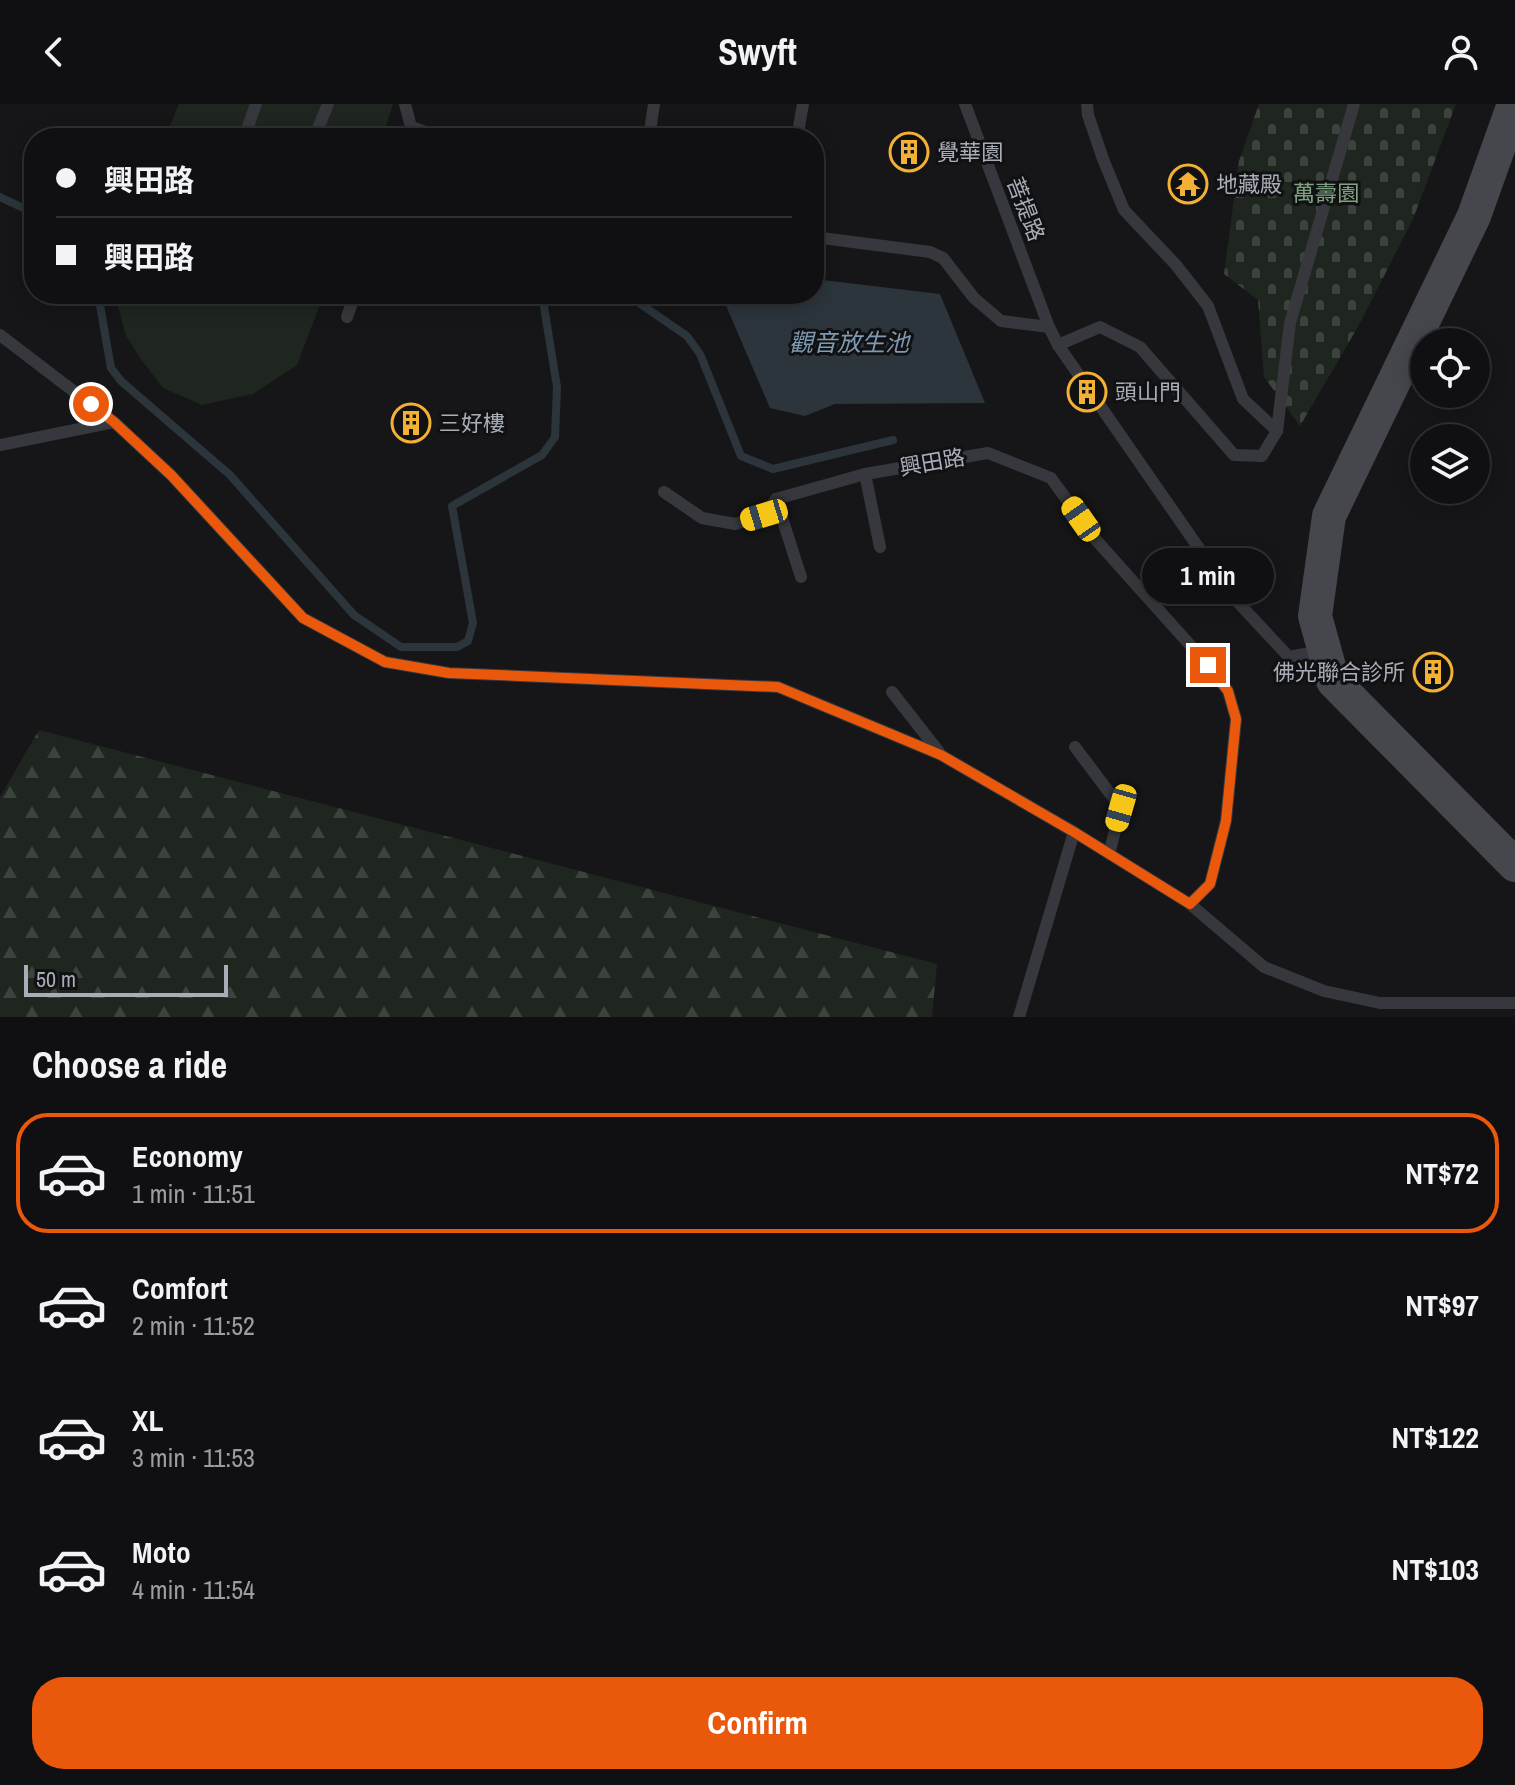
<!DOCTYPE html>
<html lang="en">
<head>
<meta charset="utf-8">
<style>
	body { margin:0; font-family:"Archivo Narrow","Noto Sans TC",sans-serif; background:#19191b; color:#f1f3f6; height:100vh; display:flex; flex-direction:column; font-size:30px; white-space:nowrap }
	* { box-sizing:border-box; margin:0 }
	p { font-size:26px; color:#9c9d9f }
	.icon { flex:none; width:44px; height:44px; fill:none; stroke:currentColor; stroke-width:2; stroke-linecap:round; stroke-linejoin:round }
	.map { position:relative; height:913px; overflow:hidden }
	.panel { display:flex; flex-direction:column; background:#101012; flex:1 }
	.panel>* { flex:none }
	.banner { position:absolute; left:24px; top:24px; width:800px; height:176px; border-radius:32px; box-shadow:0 4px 20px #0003,0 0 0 2px #303032; display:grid; align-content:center; height:176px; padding:0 32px; background:#101012 }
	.tools { position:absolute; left:1410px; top:224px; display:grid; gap:16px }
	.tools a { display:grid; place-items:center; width:80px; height:80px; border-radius:50%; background:#101012; box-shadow:0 4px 20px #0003,0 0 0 2px #303032; font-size:40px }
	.scale { position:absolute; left:24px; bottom:20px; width:204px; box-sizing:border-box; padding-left:8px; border:4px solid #a8adb8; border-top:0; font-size:22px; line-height:28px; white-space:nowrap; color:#a8adb8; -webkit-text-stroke:6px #111113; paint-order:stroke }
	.end { position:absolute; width:36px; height:36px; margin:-18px; border:10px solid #ea580c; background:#fff; box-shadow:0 0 0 4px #fff }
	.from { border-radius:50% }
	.bubble { position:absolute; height:56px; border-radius:28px; background:#101012; box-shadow:0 4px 20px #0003,0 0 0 2px #303032; font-size:26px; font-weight:700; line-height:56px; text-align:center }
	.car { position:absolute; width:24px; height:48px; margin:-24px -12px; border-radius:10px; box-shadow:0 0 6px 2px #0007; background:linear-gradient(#f5c518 24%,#345 0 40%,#f5c518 0 76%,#345 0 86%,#f5c518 0) }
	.banner b { display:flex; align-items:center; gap:28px; height:76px; font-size:30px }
	.banner b+b { border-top:2px solid #303032 }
	.banner i { width:20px; height:20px; background:#f1f3f6 }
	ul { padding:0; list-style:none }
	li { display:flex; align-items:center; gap:24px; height:120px; margin:0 16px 12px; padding:0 16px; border:4px solid transparent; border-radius:32px }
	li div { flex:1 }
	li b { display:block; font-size:30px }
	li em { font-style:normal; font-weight:700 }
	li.current { border-color:#ea580c }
	li>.icon { width:72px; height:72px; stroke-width:1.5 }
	h2 { padding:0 32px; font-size:36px; line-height:96px }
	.action { display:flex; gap:16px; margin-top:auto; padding:16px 32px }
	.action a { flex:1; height:92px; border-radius:32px; background:#ea580c; color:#fff; font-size:32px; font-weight:700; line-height:92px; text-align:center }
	header { display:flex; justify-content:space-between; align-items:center; height:104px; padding:0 32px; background:#101012; font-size:36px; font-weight:700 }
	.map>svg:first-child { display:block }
</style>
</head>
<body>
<header><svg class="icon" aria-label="back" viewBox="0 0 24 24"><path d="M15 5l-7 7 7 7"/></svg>Swyft<svg class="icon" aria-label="person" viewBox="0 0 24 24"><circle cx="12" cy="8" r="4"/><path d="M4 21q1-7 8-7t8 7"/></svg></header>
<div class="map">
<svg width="1515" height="913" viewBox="0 0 1515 913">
	<defs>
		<pattern id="forest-firs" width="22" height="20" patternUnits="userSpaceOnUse" patternTransform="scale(2)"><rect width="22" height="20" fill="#1e261f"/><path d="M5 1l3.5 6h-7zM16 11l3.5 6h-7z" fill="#3c433d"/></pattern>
		<pattern id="cemetery-stones" width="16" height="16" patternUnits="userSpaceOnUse" patternTransform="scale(2)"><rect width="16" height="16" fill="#1e261f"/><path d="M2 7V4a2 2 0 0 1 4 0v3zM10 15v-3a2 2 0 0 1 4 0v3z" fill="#3c433d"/></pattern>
	</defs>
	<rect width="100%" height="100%" fill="#161618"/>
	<polygon fill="url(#forest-firs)" points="39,626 937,860 932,913 0,913 0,693"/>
	<polygon fill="url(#cemetery-stones)" points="1259,0 1456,0 1413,115 1359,221 1300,322 1264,273 1258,196 1224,170 1239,57"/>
	<g fill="#1e261f">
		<polygon points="179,0 393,0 382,34 165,34"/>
		<polygon points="117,190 324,190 297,261 253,290 202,301 163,284 140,254 126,232 117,199"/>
	</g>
	<polygon fill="#2c353c" points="814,175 940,190 985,299 835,300 805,312 770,304 721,190 814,190"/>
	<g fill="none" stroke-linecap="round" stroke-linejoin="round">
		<g stroke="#2c353c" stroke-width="8">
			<polyline points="0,93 34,109"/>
			<polyline points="98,190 111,264 121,277 230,371 354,511 401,543 457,543 468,537 473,519 452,402 542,351 555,333 557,283 542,190"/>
			<polyline points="626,190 687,232 700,250 741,352 773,365 893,336"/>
		</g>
		<g stroke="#37383d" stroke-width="12">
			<polyline points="405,0 411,23 443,34"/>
			<polyline points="965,0 1049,223 1058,241 1232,492 1289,553 1321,547"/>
			<polyline points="244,34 256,0"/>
			<polyline points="314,34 328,0"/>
			<polyline points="649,34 654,0"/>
			<polyline points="797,34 803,0"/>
			<polyline points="814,133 930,148 943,154 974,194 1001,217 1049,223"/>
			<polyline points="347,213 355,190"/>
			<polyline points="0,231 114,318 171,371 303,514 385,558 449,569 778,583 941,651 1074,728 1190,800 1264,863 1324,887 1380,899 1515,899"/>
			<polyline points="1058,241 1100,223 1140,243 1234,351 1262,352 1277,327 1243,295 1208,202 1176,161 1124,106 1103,55 1088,11 1087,0"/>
			<polyline points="1277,327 1290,219 1354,0"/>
			<polyline points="0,341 114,318"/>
			<polyline points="865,370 880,443"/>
			<polyline points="664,388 702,414 735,420 764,411 776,395 865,370 988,349 1051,374 1096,436 1208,561 1228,587 1236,615 1226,717 1210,780 1190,800"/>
			<polyline points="776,395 801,473"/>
			<polyline points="892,588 939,648"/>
			<polyline points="1075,643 1121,704 1109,750"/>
			<polyline points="1019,913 1074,728"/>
		</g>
		<polyline stroke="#45474d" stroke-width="34" points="1514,0 1474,112 1329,412 1315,512 1333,577 1515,761"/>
	</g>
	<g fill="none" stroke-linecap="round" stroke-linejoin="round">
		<polyline stroke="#ea580c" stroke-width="10" points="91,300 114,318 171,371 303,514 385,558 449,569 778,583 941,651 1074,728 1190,800 1210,780 1226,717 1236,615 1228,587 1208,561"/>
	</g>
	<defs>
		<symbol id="building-ring" viewBox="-11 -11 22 22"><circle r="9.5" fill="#111113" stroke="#f2b134" stroke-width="1.5"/><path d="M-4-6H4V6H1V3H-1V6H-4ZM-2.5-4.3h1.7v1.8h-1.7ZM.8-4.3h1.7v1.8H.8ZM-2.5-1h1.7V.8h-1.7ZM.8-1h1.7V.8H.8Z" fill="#f2b134"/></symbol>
		<symbol id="temple-ring" viewBox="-11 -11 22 22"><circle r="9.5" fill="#111113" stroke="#f2b134" stroke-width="1.5"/><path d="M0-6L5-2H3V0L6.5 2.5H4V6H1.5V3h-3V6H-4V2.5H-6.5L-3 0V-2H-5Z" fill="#f2b134"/></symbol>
	</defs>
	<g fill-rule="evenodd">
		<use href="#building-ring" x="887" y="26" width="44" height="44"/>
		<use href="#temple-ring" x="1166" y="58" width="44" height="44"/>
		<use href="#building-ring" x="1065" y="266" width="44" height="44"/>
		<use href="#building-ring" x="389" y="297" width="44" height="44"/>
		<use href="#building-ring" x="1411" y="546" width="44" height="44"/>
	</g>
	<g text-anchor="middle" stroke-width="6" stroke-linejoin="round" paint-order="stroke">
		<g font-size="22" fill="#a8adb8" stroke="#111113" text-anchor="start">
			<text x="937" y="56">覺華園</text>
			<text x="1216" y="88">地藏殿</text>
			<text x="1115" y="296">頭山門</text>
			<text x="439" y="327">三好樓</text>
			<text x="1405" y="576" text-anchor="end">佛光聯合診所</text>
		</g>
		<g font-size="22" fill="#7fa381" stroke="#111113">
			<text x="1326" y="97">萬壽園</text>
		</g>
		<g font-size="22" fill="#a8adb8" stroke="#111113">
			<text transform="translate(1026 105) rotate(69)" y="8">菩提路</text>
			<text transform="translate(932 358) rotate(-10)" y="8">興田路</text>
		</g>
		<g font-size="24" font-style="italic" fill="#7f9bb3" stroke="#111113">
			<text x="849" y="247">觀音放生池</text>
		</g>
	</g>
</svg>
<div class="tools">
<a><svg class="icon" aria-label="locate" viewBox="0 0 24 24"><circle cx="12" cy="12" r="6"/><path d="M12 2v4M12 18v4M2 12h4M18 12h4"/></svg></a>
<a><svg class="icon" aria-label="layers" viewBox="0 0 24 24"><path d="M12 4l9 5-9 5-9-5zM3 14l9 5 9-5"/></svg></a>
</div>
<div class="scale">50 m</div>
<i class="end from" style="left:91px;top:300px"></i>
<i class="end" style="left:1208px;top:561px"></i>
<div class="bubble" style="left:1142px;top:444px;width:132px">1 min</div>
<i class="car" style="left:764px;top:411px;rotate:253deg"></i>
<i class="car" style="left:1081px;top:415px;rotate:325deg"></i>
<i class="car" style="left:1121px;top:704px;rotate:196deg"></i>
<div class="banner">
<b><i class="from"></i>興田路</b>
<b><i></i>興田路</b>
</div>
</div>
<section class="panel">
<h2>Choose a ride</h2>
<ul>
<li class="current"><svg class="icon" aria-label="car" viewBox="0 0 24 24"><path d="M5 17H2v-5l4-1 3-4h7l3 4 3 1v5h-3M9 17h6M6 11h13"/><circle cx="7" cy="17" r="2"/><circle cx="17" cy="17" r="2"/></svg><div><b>Economy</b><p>1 min · 11:51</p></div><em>NT$72</em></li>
<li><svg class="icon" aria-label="car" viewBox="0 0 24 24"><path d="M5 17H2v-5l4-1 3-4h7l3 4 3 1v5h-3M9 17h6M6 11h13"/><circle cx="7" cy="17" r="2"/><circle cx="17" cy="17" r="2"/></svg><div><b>Comfort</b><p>2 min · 11:52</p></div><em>NT$97</em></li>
<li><svg class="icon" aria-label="car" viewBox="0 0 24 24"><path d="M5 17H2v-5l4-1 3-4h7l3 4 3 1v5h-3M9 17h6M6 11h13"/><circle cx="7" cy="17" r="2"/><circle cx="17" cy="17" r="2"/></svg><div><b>XL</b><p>3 min · 11:53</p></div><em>NT$122</em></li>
<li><svg class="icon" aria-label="car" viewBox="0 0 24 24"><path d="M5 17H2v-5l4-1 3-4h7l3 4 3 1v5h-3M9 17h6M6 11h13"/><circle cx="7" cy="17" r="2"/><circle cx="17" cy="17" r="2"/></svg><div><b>Moto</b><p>4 min · 11:54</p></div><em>NT$103</em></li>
</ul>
<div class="action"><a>Confirm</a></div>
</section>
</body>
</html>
